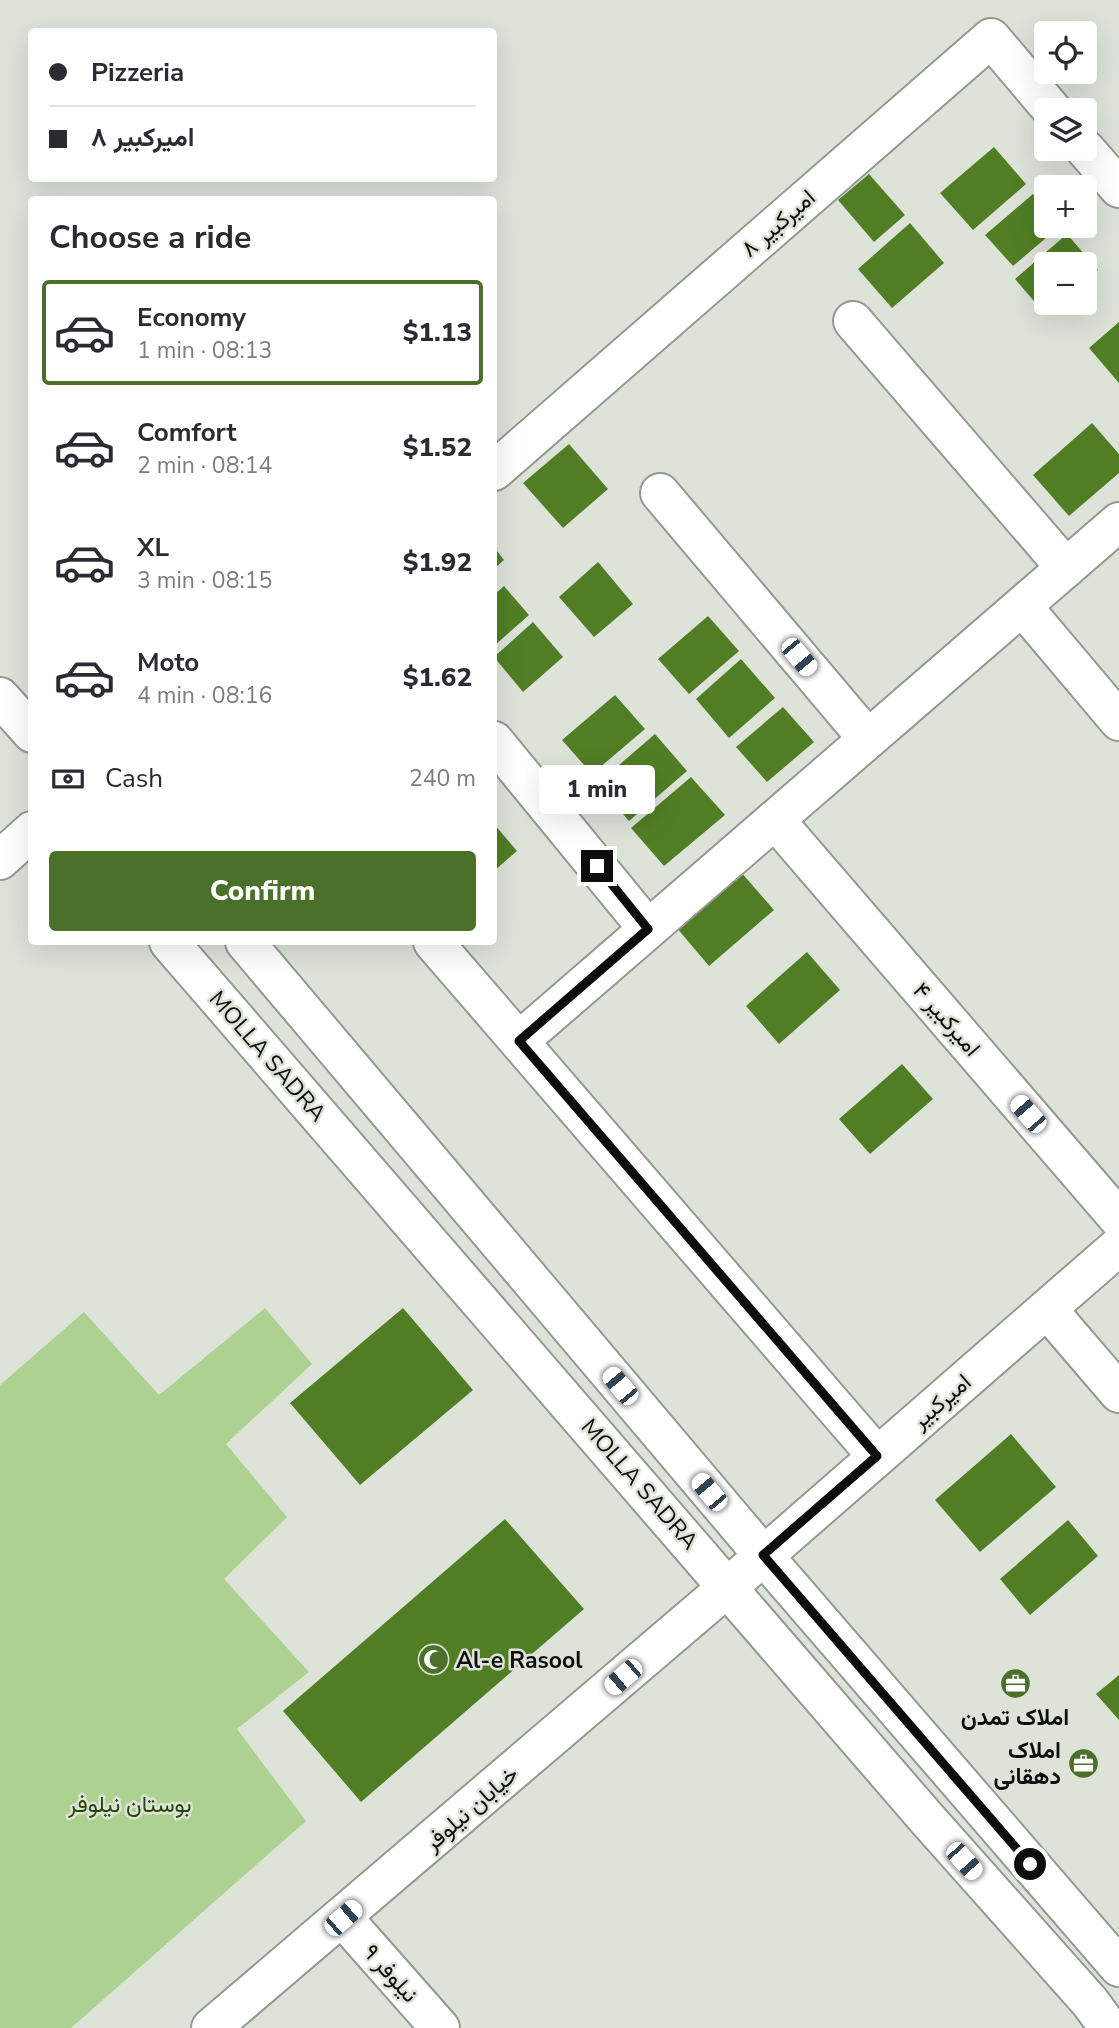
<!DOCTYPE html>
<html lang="en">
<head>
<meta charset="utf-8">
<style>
	body { margin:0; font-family:"Nunito Sans",Vazirmatn,sans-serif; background:#f7f7f7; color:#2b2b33; height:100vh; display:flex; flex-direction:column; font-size:26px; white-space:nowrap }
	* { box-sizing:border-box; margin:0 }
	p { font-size:23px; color:#7c7c81 }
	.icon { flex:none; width:38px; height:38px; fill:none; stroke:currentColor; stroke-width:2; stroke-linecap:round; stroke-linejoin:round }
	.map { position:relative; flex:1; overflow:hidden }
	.sheet { position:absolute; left:28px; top:196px; width:469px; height:749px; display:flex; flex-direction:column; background:#fff; border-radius:7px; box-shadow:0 7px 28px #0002 }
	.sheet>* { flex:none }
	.top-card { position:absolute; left:28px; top:28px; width:469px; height:154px; border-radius:7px; box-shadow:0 7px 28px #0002; display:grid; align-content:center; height:154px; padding:0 21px; background:#fff }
	.tools { position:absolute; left:1034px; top:21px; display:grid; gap:14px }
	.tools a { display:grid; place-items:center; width:63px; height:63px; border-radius:7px; background:#fff; box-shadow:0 7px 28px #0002; font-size:35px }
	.end { position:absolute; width:32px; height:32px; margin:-16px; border:9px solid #0d0e0b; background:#fff; box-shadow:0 0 0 4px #fff }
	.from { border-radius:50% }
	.bubble { position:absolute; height:49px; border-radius:7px; background:#fff; box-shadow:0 7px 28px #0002; font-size:23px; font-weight:800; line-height:49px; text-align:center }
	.car { position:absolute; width:21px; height:42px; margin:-21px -10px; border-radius:9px; box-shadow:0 0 5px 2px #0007; background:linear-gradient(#fff 24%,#345 0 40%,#fff 0 76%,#345 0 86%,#fff 0) }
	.top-card b { display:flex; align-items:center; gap:24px; height:66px; font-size:26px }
	.top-card b+b { border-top:2px solid #e1e1e2 }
	.top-card i { width:18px; height:18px; background:#2b2b33 }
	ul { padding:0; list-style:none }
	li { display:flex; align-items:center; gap:21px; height:105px; margin:0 14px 10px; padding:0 7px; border:4px solid transparent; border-radius:7px }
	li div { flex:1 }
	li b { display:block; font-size:26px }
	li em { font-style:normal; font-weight:800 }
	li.current { border-color:#4b702a }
	li>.icon { width:63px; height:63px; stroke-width:1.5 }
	h2 { padding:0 21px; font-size:32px; line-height:84px }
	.pay { display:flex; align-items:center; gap:18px; height:77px; padding:0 21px; font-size:26px }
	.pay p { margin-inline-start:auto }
	.button { display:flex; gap:14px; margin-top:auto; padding:14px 21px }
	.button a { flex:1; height:80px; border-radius:7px; background:#4b702a; color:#fff; font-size:28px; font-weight:800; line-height:80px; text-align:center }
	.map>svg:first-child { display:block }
</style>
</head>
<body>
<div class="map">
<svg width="1119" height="2028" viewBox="0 0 1119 2028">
	<rect width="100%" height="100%" fill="#dde3d9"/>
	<polygon fill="#acd190" points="265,1308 312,1364 226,1444 287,1517 224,1579 309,1672 237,1729 306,1821 71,2028 0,2028 0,1385 84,1312 159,1395"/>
	<g fill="#517e25">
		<polygon points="994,147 1026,184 973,230 940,193"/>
		<polygon points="869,174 905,215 874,242 838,200"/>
		<polygon points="1033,194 1046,210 1046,226 1060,226 1013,266 985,235"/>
		<polygon points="910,223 944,263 892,308 858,269"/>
		<polygon points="1067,234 1098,270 1085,281 1085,264 1046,264 1046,303 1060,303 1046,315 1015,279"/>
		<polygon points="1119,322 1119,383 1089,348"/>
		<polygon points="1092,423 1119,454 1119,473 1069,516 1033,475"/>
		<polygon points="569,444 608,489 563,528 523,483"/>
		<polygon points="494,547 504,560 494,569"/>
		<polygon points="598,562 633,604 594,637 559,597"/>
		<polygon points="504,586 529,615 494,646 494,595"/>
		<polygon points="708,616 739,651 689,694 658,659"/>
		<polygon points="533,622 563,657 523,692 494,657"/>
		<polygon points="741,659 775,698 729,738 696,699"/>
		<polygon points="615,695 645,729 592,774 562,740"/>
		<polygon points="783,707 814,742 767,782 736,747"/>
		<polygon points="655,734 687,771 629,821 597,784"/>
		<polygon points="691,777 725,815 664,866 631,828"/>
		<polygon points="494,824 517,851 494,871"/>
		<polygon points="740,871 774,910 709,966 676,927"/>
		<polygon points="807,952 840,990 779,1044 746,1006"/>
		<polygon points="902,1064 933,1099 870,1154 839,1119"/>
		<polygon points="403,1308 473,1390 360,1485 290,1403"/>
		<polygon points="1011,1434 1056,1487 980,1552 935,1500"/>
		<polygon points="505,1519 584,1609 361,1802 283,1711"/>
		<polygon points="1068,1520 1098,1556 1030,1615 1000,1579"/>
		<polygon points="1119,1675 1119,1720 1096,1694"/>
	</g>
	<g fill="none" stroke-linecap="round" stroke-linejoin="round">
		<defs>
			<g id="minor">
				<polyline points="1085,149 1119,188"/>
				<polyline points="853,321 1066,568"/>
				<polyline points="494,471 991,38 1052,110"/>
				<polyline points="660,493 868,739"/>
				<polyline points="1022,606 1119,721"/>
				<polyline points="0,697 32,733"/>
				<polyline points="494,741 648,929"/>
				<polyline points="775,820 1119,1219"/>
				<polyline points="0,860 32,831"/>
				<polyline points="169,942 928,1820 1090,2002 1109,2028"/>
				<polyline points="245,942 763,1555 1119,1967"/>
				<polyline points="433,942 877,1456"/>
				<polyline points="519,1041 1119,522"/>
				<polyline points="1047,1309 1119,1393"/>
				<polyline points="343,1918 440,2028"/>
				<polyline points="211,2028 729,1586 1119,1246"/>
			</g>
		</defs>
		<use href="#minor" stroke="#949991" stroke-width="42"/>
		<use href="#minor" stroke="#fff" stroke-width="38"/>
	</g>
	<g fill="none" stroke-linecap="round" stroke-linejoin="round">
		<polyline stroke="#0d0e0b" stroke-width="9" points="597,866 648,929 519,1041 877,1456 763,1555 1030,1864"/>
	</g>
	<defs>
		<symbol id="mosque-disc" viewBox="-11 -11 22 22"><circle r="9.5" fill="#4b702a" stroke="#dde3d9"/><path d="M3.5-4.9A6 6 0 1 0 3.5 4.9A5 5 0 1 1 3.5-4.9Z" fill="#fff"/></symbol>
		<symbol id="office-disc" viewBox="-11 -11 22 22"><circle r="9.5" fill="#4b702a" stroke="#dde3d9"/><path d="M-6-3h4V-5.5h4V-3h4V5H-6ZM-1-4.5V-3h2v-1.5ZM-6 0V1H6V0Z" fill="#fff"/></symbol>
	</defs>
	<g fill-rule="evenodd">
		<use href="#mosque-disc" x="416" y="1642" width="35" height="35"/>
		<use href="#office-disc" x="998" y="1666" width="35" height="35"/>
		<use href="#office-disc" x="1066" y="1746" width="35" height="35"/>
	</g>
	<g text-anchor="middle" stroke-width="5" stroke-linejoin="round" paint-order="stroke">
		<g font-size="23" fill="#0d0e0b" stroke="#dde3d9">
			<text transform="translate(778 223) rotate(-41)" y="8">امیرکبیر ۸</text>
			<text transform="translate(947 1019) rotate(49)" y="8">امیرکبیر ۴</text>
			<text transform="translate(268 1056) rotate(49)" y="8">MOLLA SADRA</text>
			<text transform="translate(941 1401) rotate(-41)" y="8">امیرکبیر</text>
			<text transform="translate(640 1484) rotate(49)" y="8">MOLLA SADRA</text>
			<text transform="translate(471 1808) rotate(-41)" y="8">خیابان نیلوفر</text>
			<text transform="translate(391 1973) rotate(48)" y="8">نیلوفر ۹</text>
		</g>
		<g font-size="23" font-weight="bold" fill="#0d0e0b" stroke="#dde3d9" text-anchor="start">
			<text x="456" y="1668">Al-e Rasool</text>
			<text x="1015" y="1725" text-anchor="middle">املاک تمدن</text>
			<text x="1061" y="1758" text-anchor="end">املاک<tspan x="1061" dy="26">دهقانی</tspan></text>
		</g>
		<g font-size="23" fill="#274504" stroke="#dde3d9">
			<text x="130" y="1812">بوستان نیلوفر</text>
		</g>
	</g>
</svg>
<div class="tools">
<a><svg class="icon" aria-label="locate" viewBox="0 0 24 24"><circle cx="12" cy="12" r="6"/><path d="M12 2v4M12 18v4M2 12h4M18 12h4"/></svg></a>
<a><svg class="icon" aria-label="layers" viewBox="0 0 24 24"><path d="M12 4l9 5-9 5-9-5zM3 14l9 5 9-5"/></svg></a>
<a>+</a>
<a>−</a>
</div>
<i class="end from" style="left:1030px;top:1864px"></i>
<i class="end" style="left:597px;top:866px"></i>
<div class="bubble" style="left:539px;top:765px;width:116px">1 min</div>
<i class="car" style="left:799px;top:657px;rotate:140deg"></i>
<i class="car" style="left:1028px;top:1114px;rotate:319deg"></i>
<i class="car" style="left:620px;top:1386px;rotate:320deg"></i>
<i class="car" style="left:709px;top:1492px;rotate:320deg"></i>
<i class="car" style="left:623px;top:1677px;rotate:229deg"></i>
<i class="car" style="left:964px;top:1861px;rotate:138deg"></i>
<i class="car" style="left:343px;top:1918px;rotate:49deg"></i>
<div class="top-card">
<b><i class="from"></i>Pizzeria</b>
<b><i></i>امیرکبیر ۸</b>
</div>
<section class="sheet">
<h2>Choose a ride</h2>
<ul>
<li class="current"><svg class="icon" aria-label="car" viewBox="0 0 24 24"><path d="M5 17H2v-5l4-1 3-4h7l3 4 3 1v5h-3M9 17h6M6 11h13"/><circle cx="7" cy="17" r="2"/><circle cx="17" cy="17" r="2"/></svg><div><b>Economy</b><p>1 min · 08:13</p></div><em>$1.13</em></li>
<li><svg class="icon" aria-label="car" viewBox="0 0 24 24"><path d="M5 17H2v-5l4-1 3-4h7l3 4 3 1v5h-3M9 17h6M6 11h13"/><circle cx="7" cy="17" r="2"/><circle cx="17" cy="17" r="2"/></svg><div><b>Comfort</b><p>2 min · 08:14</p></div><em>$1.52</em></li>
<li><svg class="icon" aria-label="car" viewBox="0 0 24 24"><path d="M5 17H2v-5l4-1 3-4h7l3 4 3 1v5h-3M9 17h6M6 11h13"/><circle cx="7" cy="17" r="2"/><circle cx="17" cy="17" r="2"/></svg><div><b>XL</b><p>3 min · 08:15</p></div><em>$1.92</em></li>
<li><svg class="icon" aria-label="car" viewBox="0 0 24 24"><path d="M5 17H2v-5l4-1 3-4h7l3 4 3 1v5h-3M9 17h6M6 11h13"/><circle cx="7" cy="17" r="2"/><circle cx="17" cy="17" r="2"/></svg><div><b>Moto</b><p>4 min · 08:16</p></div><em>$1.62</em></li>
</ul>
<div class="pay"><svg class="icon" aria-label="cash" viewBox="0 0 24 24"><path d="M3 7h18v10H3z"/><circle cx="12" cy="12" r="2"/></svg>Cash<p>240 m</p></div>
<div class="button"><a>Confirm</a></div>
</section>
</div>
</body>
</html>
